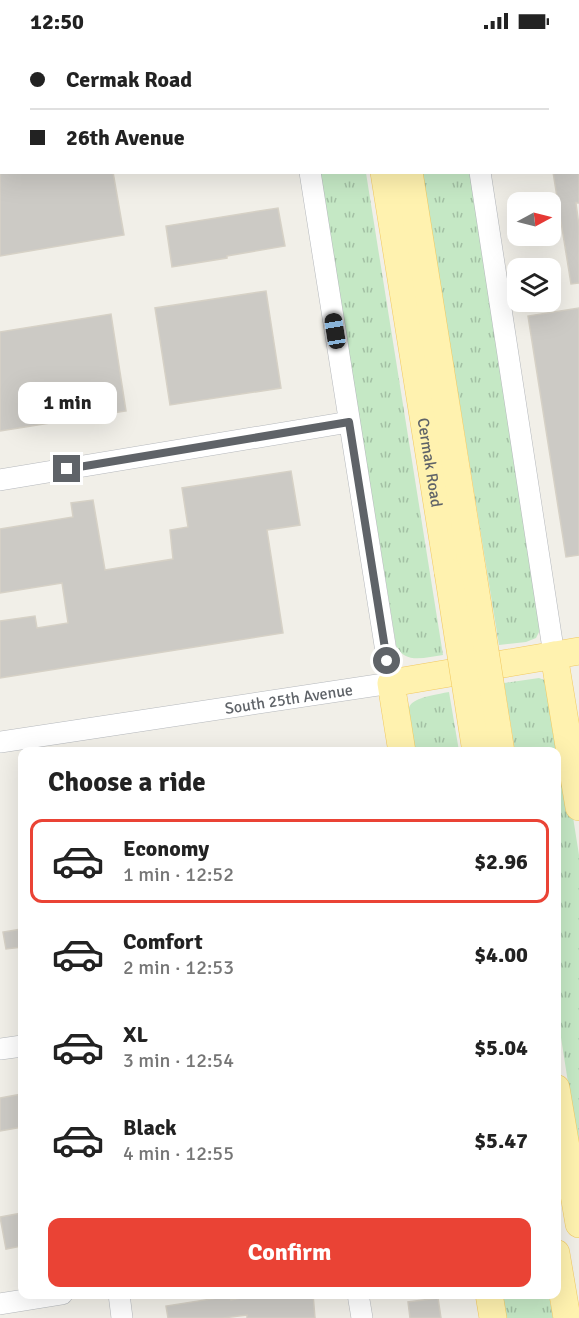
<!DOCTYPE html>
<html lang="en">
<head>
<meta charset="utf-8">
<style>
	body { margin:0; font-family:Signika,sans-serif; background:#f2f2f2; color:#222; height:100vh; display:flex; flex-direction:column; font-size:22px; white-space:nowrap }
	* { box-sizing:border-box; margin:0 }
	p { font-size:20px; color:#767676 }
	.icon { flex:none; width:33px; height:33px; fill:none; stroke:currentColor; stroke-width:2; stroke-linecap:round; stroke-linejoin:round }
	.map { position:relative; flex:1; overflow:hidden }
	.side { position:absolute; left:18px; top:705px; width:543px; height:552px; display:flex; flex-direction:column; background:#fff; border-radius:12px; box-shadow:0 6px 24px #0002 }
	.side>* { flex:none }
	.top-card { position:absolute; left:0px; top:0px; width:579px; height:132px; box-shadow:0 6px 24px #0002; display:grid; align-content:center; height:132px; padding:0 30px; background:#fff }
	.needle { width:39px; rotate:83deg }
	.buttons { position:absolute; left:507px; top:150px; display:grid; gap:12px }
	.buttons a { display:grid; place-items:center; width:54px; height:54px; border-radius:12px; background:#fff; box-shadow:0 6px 24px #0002; font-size:30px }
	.end { position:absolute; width:27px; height:27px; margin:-14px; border:8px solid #5f6368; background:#fff; box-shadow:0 0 0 3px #fff }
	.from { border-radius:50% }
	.bubble { position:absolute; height:42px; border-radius:12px; background:#fff; box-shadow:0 6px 24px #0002; font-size:20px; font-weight:700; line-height:42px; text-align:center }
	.car { position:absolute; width:18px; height:36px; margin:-18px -9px; border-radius:8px; box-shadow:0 0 4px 2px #0007; background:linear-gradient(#222 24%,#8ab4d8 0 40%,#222 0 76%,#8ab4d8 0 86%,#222 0) }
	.top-card b { display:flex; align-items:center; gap:21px; height:57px; font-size:22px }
	.top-card b+b { border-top:2px solid #e0e0e0 }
	.top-card i { width:15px; height:15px; background:#222 }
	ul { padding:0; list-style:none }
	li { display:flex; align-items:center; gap:18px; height:84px; margin:0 12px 9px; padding:0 18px; border:3px solid transparent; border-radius:12px }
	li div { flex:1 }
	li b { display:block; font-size:22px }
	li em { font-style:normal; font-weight:700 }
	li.on { border-color:#ea4335 }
	li>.icon { width:54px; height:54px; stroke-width:1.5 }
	h2 { padding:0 30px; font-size:27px; line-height:72px }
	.button { display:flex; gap:12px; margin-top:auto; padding:12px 30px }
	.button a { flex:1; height:69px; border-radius:12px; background:#ea4335; color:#fff; font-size:24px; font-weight:700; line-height:69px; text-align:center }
	.status { display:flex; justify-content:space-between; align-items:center; height:42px; padding:0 30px; background:#fff; direction:ltr }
	.status svg { height:16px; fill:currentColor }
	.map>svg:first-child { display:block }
</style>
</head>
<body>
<div class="status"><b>12:50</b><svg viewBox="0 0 49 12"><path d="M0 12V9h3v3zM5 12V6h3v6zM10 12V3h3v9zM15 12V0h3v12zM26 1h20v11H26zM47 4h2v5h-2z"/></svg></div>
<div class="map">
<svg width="579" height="1276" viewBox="0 0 579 1276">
	<defs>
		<pattern id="grass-tufts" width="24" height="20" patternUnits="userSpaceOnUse" patternTransform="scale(1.5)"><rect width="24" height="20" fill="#c5e8c5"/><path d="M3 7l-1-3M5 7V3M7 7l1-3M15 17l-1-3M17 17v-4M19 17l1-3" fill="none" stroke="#a3c0a4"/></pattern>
	</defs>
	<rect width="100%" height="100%" fill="#f1efe8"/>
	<g fill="url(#grass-tufts)">
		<path d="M320,131H366L443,613C426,615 404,623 396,603Z"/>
		<polygon points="422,131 470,131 541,586 536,596 526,600 499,603"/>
		<polygon points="539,636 547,639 553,649 579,813 579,1111 557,970 556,710 515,709 504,641"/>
		<path d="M449,650L459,709H412C406,662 398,659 449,650Z"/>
		<polygon points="500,1253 549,1253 553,1276 504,1276"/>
	</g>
	<g fill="#cccac5" stroke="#d6d1c6" stroke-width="1.5">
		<polygon points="0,130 113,130 124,193 0,214"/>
		<polygon points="553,130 579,130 579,161 576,161 579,184 579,241 571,242"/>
		<polygon points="278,166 285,204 227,214 227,216 172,225 166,184"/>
		<polygon points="266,249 281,346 170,363 155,266"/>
		<polygon points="579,266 579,513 566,515 528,274"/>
		<polygon points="111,272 126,369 0,389 0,290"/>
		<polygon points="291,429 300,483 267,488 283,591 0,636 0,579 35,574 37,586 68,581 62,541 0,551 0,487 73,475 71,461 93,458 105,528 173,517 170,488 188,485 182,446"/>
		<polygon points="22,887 22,905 6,907 3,890"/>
		<polygon points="22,1052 22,1085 0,1089 0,1056"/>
		<polygon points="22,1171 22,1204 6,1207 0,1175"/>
		<polygon points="262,1252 313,1252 315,1276 247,1276 247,1273 223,1276 168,1276 166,1264 230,1254 231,1258"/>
		<polygon points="438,1256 441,1276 410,1276 408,1260"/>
	</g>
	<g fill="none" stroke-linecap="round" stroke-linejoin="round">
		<defs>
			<g id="minor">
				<polyline points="460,0 461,2"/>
				<polyline points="294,2 294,0"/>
				<polyline points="480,130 554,613"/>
				<polyline points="0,438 349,380"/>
				<path id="s1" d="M0,700L391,641L310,130"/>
				<polyline points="0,1007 22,1004"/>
				<polyline points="119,1252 122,1276"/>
				<polyline points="358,1252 362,1276"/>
				<polyline points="0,1262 62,1252"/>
			</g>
			<g id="major">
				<polyline points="363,0 364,2"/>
				<polyline points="388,0 388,2"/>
				<path id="s2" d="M384,130L448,530"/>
				<polyline points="409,130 472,526"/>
				<polyline points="554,613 579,765"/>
				<polyline points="402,710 391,641 579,609"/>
				<polyline points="556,1046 579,1182"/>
				<polyline points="556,1211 567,1276"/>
				<polyline points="489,1252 493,1276"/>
			</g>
		</defs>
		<use href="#minor" stroke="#b5b8bc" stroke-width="22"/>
		<use href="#major" stroke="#f2c960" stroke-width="28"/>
		<use href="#minor" stroke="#fff" stroke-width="21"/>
		<use href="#major" stroke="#fff2af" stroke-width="27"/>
		<defs>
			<g id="major-bridge">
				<polyline points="472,526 501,710"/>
				<polyline points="448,530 476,710"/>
			</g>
		</defs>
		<use href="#major-bridge" stroke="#f2c960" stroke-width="28" stroke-linecap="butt"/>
		<use href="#major-bridge" stroke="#fff2af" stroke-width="27"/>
	</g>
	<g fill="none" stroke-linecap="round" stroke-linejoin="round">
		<polyline stroke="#5f6368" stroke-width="8" points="67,427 349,380 387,619"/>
	</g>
	<g text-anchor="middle" stroke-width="4.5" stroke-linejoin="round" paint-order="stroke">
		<g font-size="16" fill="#5f6368" stroke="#fff">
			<text dy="6" stroke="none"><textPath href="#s2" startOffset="294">Cermak Road</textPath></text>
			<text dy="6" stroke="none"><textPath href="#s1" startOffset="292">South 25th Avenue</textPath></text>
		</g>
	</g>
</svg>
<div class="buttons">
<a><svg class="needle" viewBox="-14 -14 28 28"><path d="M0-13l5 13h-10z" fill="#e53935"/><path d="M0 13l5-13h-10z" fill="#767676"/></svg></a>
<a><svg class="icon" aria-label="layers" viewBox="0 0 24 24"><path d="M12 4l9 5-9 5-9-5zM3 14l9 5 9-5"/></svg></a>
</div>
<i class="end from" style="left:387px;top:619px"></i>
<i class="end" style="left:67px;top:427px"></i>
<div class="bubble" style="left:18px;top:340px;width:99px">1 min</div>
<i class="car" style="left:335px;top:289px;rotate:351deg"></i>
<div class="top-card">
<b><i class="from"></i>Cermak Road</b>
<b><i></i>26th Avenue</b>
</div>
<section class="side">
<h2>Choose a ride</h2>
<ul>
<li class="on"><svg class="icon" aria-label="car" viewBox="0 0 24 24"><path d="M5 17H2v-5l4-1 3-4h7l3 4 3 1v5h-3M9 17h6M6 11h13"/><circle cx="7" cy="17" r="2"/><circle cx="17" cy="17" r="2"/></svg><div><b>Economy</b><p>1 min · 12:52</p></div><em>$2.96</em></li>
<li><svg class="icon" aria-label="car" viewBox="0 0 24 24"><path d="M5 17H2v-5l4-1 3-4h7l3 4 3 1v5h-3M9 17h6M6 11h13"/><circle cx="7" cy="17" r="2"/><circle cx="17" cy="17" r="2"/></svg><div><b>Comfort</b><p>2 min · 12:53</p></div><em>$4.00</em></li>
<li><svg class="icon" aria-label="car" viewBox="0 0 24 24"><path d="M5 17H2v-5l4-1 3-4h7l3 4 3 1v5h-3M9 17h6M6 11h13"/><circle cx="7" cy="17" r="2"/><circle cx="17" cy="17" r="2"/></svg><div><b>XL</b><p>3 min · 12:54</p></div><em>$5.04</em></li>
<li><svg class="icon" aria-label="car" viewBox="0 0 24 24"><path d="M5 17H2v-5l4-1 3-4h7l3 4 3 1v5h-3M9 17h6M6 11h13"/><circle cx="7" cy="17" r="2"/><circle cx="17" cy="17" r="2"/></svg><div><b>Black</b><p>4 min · 12:55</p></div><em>$5.47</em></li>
</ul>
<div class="button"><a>Confirm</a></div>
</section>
</div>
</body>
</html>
